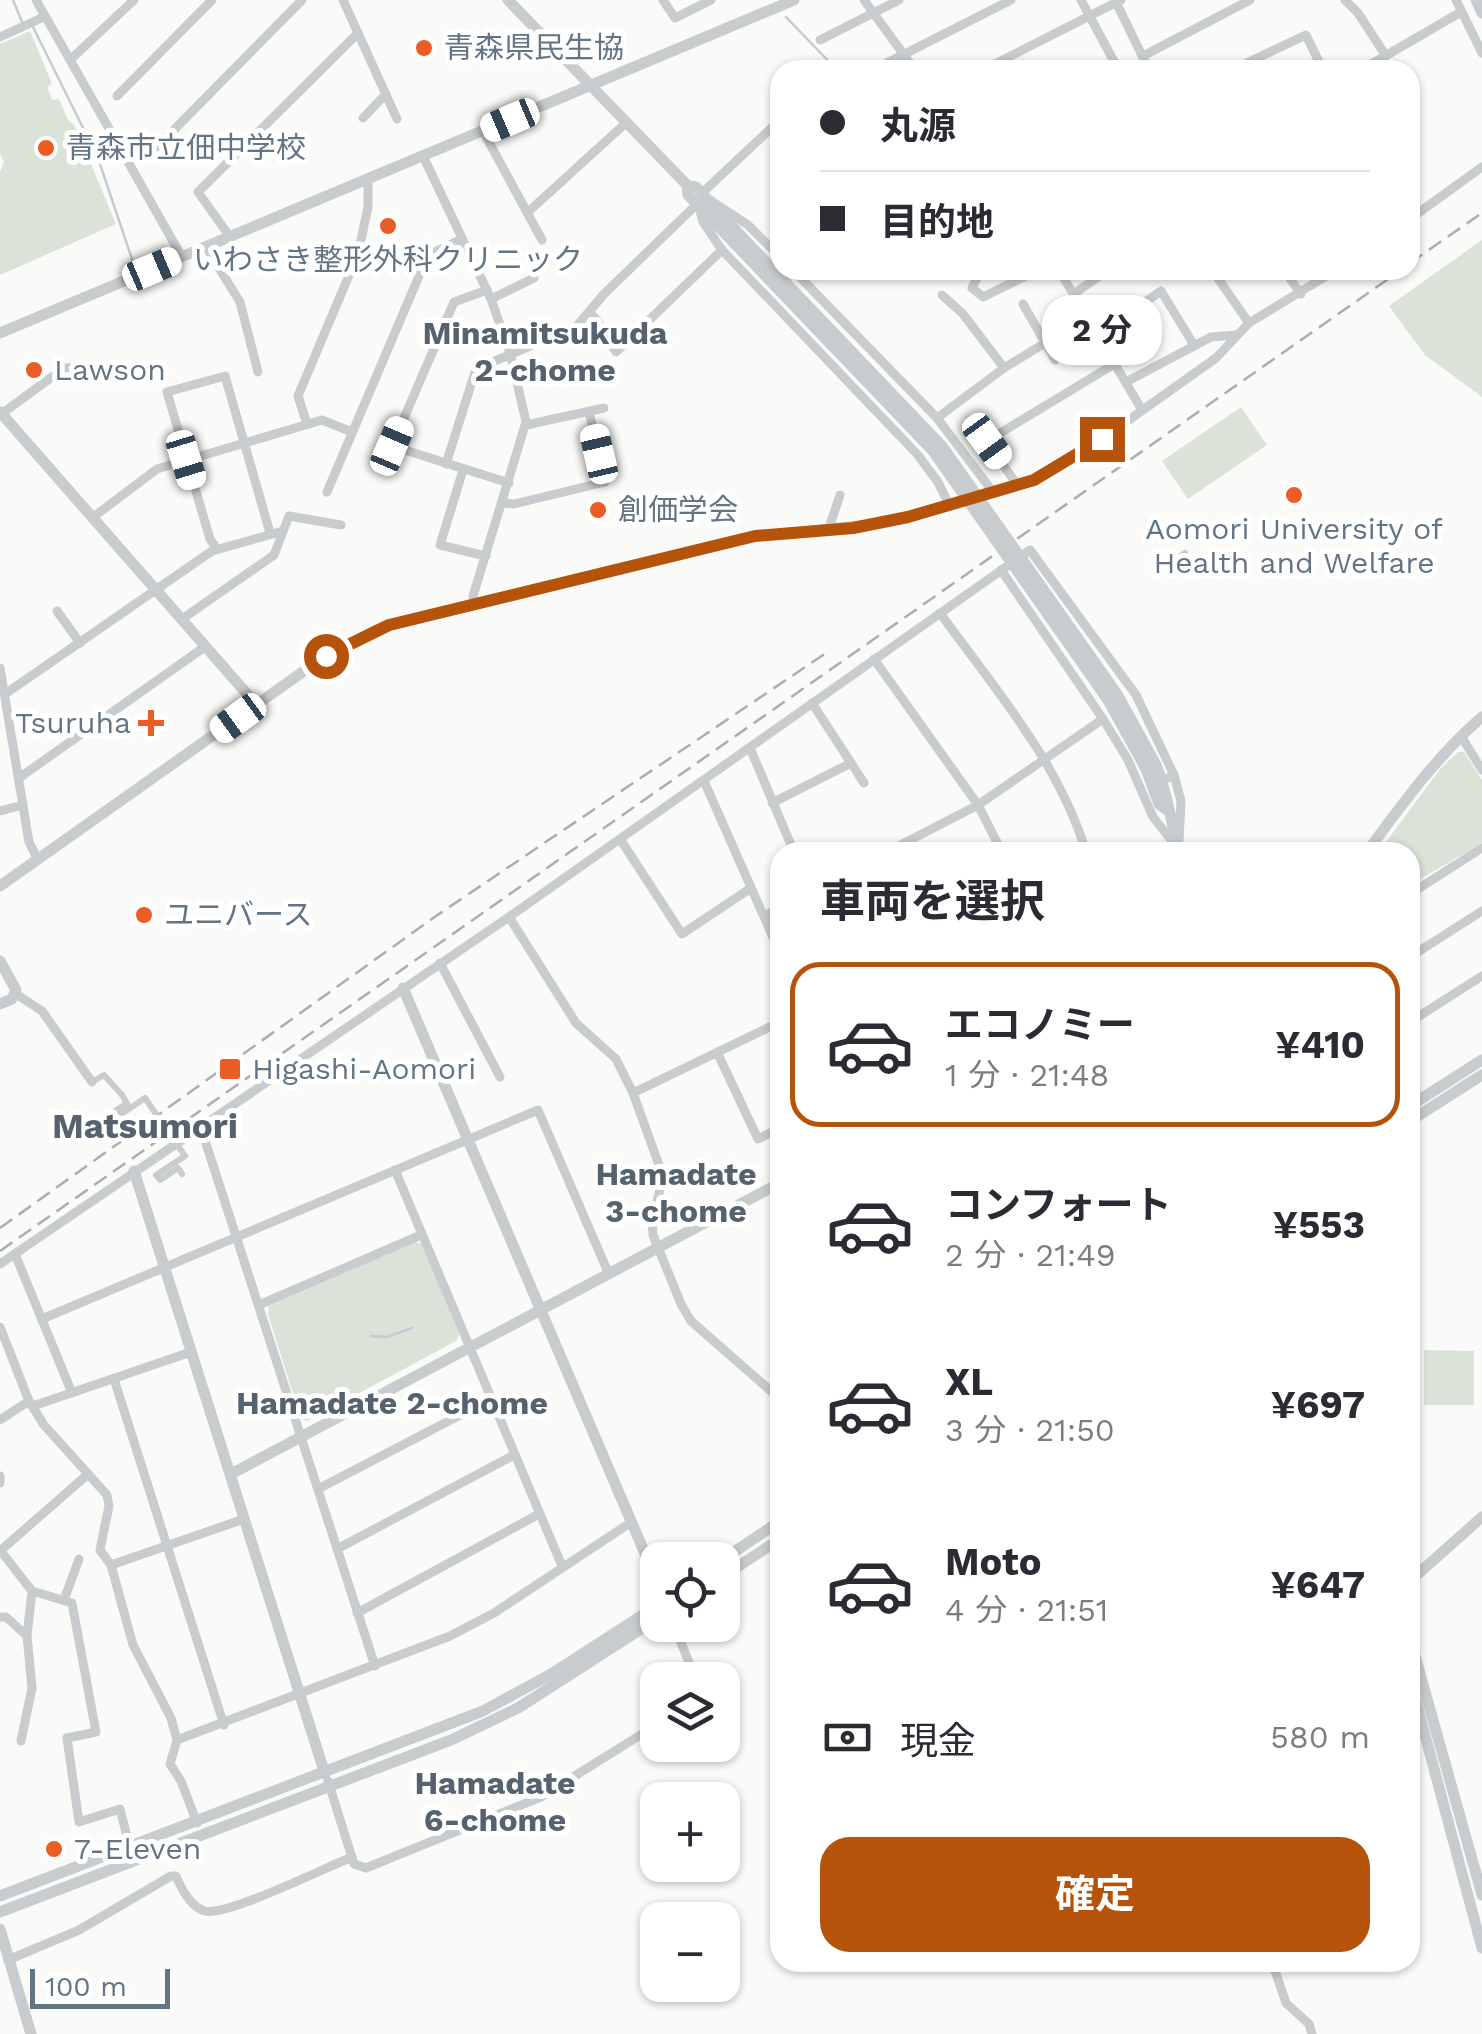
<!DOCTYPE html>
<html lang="ja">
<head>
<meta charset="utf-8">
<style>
	body { margin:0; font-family:"Work Sans","Noto Sans JP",sans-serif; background:#f2f2f3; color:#2b2b33; height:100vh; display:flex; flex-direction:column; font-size:38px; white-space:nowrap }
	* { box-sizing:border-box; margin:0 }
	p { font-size:32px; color:#7c7c81 }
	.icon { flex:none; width:55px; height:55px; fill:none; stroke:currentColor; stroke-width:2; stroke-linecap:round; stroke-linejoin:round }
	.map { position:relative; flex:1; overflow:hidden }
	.details { position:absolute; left:770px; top:842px; width:650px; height:1130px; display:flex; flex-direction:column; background:#fff; border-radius:30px; box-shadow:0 2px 8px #0004 }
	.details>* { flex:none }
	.guide { position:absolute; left:770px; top:60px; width:650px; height:220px; border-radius:30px; box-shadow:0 2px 8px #0004; display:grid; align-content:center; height:220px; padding:0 50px; background:#fff }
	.controls { position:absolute; left:640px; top:1542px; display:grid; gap:20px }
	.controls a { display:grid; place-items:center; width:100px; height:100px; border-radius:20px; background:#fff; box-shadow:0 2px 8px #0004; font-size:50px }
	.scale { position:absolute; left:30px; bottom:25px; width:140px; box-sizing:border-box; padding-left:10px; border:5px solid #637484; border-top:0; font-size:28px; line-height:35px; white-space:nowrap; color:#637484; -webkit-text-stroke:8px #fff; paint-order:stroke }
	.end { position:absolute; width:45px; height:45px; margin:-22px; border:12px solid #b45309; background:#fff; box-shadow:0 0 0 5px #fff }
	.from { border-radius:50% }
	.bubble { position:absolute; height:70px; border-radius:30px; background:#fff; box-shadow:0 2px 8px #0004; font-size:32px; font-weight:700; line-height:70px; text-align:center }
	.car { position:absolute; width:30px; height:60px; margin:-30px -15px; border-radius:12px; box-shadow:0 0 8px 2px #0007; background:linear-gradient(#fff 24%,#345 0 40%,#fff 0 76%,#345 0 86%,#fff 0) }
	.guide b { display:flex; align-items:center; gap:35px; height:95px; font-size:38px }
	.guide b+b { border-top:2px solid #e1e1e2 }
	.guide i { width:25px; height:25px; background:#2b2b33 }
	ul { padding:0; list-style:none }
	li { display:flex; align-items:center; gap:30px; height:165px; margin:0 20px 15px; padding:0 30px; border:5px solid transparent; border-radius:30px }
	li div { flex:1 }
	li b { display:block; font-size:38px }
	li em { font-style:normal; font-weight:700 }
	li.active { border-color:#b45309 }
	li>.icon { width:90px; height:90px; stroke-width:1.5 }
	h2 { padding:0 50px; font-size:45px; line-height:120px }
	.pay { display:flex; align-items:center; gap:25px; height:110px; padding:0 50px; font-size:38px }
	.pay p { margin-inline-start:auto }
	.cta { display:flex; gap:20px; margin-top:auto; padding:20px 50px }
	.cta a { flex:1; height:115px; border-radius:30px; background:#b45309; color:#fff; font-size:40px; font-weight:700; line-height:115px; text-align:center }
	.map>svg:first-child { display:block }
</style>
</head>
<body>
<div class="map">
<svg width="1482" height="2034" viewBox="0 0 1482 2034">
	<rect width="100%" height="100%" fill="#fafaf8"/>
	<g fill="#dbe2d8">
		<polygon points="30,31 52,84 47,87 52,100 59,99 68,120 75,126 116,224 0,275 0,172 4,162 0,153 0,44"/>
		<polygon points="1482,240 1482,397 1425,355 1389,306"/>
		<polygon points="1241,407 1267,445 1188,499 1162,461"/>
		<polygon points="1458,752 1464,752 1482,780 1482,843 1410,885 1410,852 1387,852 1383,846 1441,768"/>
		<polygon points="415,1242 422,1244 459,1334 456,1341 307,1421 301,1419 268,1314 269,1306"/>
		<polygon points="1424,1350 1474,1351 1474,1405 1424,1405"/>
	</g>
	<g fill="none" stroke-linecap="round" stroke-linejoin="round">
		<g stroke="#c2ccd1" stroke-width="2.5">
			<polyline points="13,0 22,22"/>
			<polyline points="786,17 837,70"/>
			<polyline points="32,25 98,158 133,262"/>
			<polyline points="371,1336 387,1337 412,1328"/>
		</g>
		<g stroke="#c8cccf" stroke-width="6">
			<polyline points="1172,568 1176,559 1185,553"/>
			<polyline points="92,1082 104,1075 122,1095"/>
		</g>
		<g stroke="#c8cccf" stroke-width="9">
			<polyline points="36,0 182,257"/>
			<polyline points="343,0 397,119"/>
			<polyline points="663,0 675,18 711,0"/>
			<polyline points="864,0 915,70"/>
			<polyline points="1081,0 1116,65 1106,70"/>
			<polyline points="1345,0 1358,13 1386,56"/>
			<polyline points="1456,0 1482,53"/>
			<polyline points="1116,2 1149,70"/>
			<polyline points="0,37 44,17"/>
			<polyline points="820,40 899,0"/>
			<polyline points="1143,56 1250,0"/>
			<polyline points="70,60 134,0"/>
			<polyline points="873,70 1011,0"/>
			<polyline points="983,70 1121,0"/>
			<polyline points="1232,70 1306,35 1323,70"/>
			<polyline points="1361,70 1461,12"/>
			<polyline points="117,96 212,0"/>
			<polyline points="363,118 386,94"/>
			<polyline points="483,131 542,240"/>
			<polyline points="157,147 302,0"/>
			<polyline points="423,156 491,299 511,356 526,422 473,596 474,604"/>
			<polyline points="702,193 780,120"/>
			<polyline points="710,200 748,225 780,257"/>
			<polyline points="699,207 703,222 722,250 917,454 938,482 949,505"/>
			<polyline points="528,212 627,122"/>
			<polyline points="1410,219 1482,167"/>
			<polyline points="230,237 198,192 358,33"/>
			<polyline points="206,247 240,302 258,372"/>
			<polyline points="793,270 937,418 993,492"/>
			<polyline points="981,270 972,288 983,297 1038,270"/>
			<polyline points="1059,270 1142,410"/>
			<polyline points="1212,270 1249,323"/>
			<polyline points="1284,270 1301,294"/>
			<polyline points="487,290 454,302 392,446 509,483"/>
			<polyline points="1075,293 1108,270"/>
			<polyline points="942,295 963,314 1004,368"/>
			<polyline points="491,299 534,278"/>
			<polyline points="1023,304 1055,360"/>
			<polyline points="589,312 596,319 616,352 722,250"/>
			<polyline points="1099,334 1161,291 1194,345"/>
			<polyline points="1126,382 1211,337 1237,335"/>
			<polyline points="0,415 64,368 86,367"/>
			<polyline points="937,418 1004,368 1045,343"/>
			<polyline points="307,424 298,396 358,254 368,207 368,179"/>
			<polyline points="526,425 604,408"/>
			<polyline points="446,464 476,369 577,326 604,294 697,204"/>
			<polyline points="463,470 440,545 486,556"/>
			<polyline points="1017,485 987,441 1116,363"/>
			<polyline points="327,492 428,255 462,239"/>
			<polyline points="503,503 514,504 605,482 589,412"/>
			<polyline points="92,518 157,469 322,420 352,432"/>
			<polyline points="828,531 840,495"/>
			<polyline points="217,549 210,539 167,392 225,376 270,533"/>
			<polyline points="57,611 80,643"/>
			<path d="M940,613C994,688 1059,762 1086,852"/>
			<polyline points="182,619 274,555 289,516 341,525"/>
			<polyline points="376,630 755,536 888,522 1034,480 1102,439 1216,358 1249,323 1336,270"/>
			<polyline points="874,659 978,805 1002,852"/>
			<polyline points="0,668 29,842 38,860"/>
			<polyline points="5,694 212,551 283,531"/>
			<polyline points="1103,719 1128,760 1153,817 1176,846"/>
			<polyline points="1461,736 1482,770"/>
			<polyline points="750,748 794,852"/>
			<polyline points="851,763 864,783"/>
			<polyline points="1174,775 1181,801 1179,841"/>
			<polyline points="19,778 206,646"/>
			<polyline points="704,781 780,953"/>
			<polyline points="772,803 851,763 812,703"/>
			<polyline points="0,811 23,805"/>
			<polyline points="620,839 682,934 751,888"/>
			<polyline points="887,852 978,805 1103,719 1001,570"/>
			<polyline points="1410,894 1482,848"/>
			<polyline points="764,916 780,908"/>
			<polyline points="509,917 576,1023 616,1059 633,1093 659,1165 661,1185 652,1222 653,1235 681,1304 691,1321 780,1399"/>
			<polyline points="1410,957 1482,911"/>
			<polyline points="440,963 500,1077"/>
			<polyline points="16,994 42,1011 92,1082"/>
			<polyline points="1410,1022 1482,976"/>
			<polyline points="773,1026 780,1042"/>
			<polyline points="717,1052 758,1139 780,1128"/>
			<polyline points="633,1093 780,1022"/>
			<polyline points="201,1128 375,1666"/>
			<polyline points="395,1170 562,1566"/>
			<polyline points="15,1254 72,1393"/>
			<polyline points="0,1264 509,917 1030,550 1136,695 1174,775 1162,781"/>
			<polyline points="259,1305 421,1235"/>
			<polyline points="42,1319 538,1110 608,1272"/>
			<polyline points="0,1327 29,1401 44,1425 107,1495 109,1506 100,1550 111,1565 133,1645 171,1718 177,1740 170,1764 181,1781 197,1823"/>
			<polyline points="114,1379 224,1725"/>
			<polyline points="33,1406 191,1352"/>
			<polyline points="0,1420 29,1401"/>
			<polyline points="0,1476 0,1483"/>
			<polyline points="318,1489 491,1399"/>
			<polyline points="337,1549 514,1455"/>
			<polyline points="0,1550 32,1591 27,1636 32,1688 21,1741"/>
			<polyline points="0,1551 87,1475"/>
			<polyline points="111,1565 244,1519"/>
			<polyline points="32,1591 72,1603 96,1732 67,1738 79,1822 120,1809 130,1848"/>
			<polyline points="64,1600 79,1559"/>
			<polyline points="357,1613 539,1514"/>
			<polyline points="0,1617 6,1617 27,1636"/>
			<polyline points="674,1625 696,1680"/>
			<polyline points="177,1740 450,1636 494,1613 630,1523"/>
			<polyline points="328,1781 354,1864 366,1868 541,1797 658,1724"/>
			<path d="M8,1960L79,1930L171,1876H176C181,1888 190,1907 205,1911C225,1917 327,1867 352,1857"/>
			<polyline points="1272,1962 1286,2003 1309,2024 1312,2034"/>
		</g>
		<g stroke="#c8cccf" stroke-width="11">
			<polyline points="508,0 687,185 696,187 744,239"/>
			<polyline points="1476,0 1482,13"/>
			<polyline points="687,185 688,195 736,245"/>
			<polyline points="0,333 794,0"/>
			<polyline points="0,412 256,704"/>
			<path d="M1156,765C1168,794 1171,823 1179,852"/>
			<polyline points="1146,769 1159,804 1167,810"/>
			<path d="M1367,852C1402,804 1437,756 1482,717"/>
			<polyline points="0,886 321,659 376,630"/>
			<polyline points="0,961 16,990 12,999 0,1004"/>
			<polyline points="403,988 658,1584"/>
			<polyline points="1410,1106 1482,1060"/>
			<polyline points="1410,1121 1482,1075"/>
			<polyline points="134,1171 325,1774"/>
			<polyline points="231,1474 780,1183"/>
			<polyline points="722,1560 780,1521"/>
			<polyline points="722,1577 780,1539"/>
			<polyline points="1410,1581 1482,1517"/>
			<polyline points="1410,1638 1482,1895"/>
			<polyline points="1410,1679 1482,1948"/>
			<polyline points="0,1896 483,1711 551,1674 658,1605"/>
			<polyline points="0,1912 451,1740 518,1708 658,1618"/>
			<polyline points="0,1929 31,2034"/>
		</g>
		<g stroke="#a8aeb4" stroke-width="2.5" stroke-dasharray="15 8" stroke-linecap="butt">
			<polyline points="1410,263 1482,213"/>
			<polyline points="0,1228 436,916 829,651"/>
			<polyline points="0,1251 1401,270"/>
		</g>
		<polyline stroke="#c8cccf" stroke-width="6" points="122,1095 127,1103 111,1114 114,1119 145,1098 185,1156 156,1175 160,1180 178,1168 182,1174"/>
		<g stroke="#c8cccf" stroke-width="11">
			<polyline points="744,239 942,446 1117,694 1156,765"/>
			<polyline points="736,245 933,451 1108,700 1146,769"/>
		</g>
	</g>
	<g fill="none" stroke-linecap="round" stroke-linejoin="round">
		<polyline stroke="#b45309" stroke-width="12" points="326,656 389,625 755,536 853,528 908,517 1034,480 1102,439"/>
	</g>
	<g fill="#ec5c25" stroke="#fff" stroke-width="4">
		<circle cx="424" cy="48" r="10"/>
		<circle cx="46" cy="148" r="10"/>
		<circle cx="388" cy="226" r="10"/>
		<circle cx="34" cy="370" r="10"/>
		<circle cx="1294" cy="495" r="10"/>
		<circle cx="598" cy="510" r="10"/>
		<path d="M146 708h10v10h10v10h-10v10h-10v-10h-10v-10h10z"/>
		<circle cx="144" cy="915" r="10"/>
		<rect x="218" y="1057" width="24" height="24" rx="5"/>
		<circle cx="54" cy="1849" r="10"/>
	</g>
	<g text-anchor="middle" stroke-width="10" stroke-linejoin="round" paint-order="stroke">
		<g font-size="30" fill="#637484" stroke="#fff" text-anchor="start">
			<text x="444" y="58">青森県民生協</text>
			<text x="66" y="158">青森市立佃中学校</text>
			<text x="388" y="270" text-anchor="middle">いわさき整形外科クリニック</text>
			<text x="54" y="380">Lawson</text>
			<text x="618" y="520">創価学会</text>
			<text x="1294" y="539" text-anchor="middle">Aomori University of<tspan x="1294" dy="34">Health and Welfare</tspan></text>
			<text x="131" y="733" text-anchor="end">Tsuruha</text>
			<text x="164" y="925">ユニバース</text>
			<text x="252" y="1079">Higashi-Aomori</text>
			<text x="74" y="1859">7-Eleven</text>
		</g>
		<g font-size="32" font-weight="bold" fill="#56636f" stroke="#fff">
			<text x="545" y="344">Minamitsukuda<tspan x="545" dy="37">2-chome</tspan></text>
			<text x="676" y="1185">Hamadate<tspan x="676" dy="37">3-chome</tspan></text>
			<text x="392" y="1414">Hamadate 2-chome</text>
			<text x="495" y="1794">Hamadate<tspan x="495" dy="37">6-chome</tspan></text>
		</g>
		<g font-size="35" font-weight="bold" fill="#56636f" stroke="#fff">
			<text x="145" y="1138">Matsumori</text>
		</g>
	</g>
</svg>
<div class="controls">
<a><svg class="icon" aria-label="locate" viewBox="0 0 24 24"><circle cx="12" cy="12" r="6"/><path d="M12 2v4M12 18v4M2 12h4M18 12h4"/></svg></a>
<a><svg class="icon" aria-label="layers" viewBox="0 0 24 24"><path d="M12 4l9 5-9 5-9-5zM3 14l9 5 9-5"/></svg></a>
<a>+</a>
<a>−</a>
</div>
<div class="scale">100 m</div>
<i class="end from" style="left:326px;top:656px"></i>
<i class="end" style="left:1102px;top:439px"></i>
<div class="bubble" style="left:1042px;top:295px;width:120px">2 分</div>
<i class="car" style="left:510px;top:120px;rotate:247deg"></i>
<i class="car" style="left:152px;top:269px;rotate:67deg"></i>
<i class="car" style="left:987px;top:441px;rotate:144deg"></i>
<i class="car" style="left:392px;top:446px;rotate:23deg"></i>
<i class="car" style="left:599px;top:454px;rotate:347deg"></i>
<i class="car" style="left:186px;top:460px;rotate:163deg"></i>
<i class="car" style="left:238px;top:718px;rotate:234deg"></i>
<div class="guide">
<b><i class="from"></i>丸源</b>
<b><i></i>目的地</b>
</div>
<section class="details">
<h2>車両を選択</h2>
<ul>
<li class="active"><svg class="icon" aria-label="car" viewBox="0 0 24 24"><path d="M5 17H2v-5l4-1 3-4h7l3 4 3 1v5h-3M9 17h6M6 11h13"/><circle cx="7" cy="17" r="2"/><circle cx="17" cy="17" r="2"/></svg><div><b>エコノミー</b><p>1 分 · 21:48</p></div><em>¥410</em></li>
<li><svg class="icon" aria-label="car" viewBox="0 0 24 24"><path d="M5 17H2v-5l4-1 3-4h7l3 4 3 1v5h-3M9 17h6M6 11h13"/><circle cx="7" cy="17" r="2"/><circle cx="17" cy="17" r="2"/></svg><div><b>コンフォート</b><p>2 分 · 21:49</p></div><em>¥553</em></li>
<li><svg class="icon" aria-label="car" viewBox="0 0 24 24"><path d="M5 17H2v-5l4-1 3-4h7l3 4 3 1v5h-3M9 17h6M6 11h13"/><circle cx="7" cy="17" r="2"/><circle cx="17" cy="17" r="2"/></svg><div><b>XL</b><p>3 分 · 21:50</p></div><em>¥697</em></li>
<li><svg class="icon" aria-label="car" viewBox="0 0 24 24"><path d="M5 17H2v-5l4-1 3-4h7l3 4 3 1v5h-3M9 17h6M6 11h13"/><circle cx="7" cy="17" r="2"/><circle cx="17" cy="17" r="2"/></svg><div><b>Moto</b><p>4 分 · 21:51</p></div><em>¥647</em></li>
</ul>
<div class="pay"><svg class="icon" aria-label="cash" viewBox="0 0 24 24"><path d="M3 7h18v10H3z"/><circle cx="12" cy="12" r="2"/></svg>現金<p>580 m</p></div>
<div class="cta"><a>確定</a></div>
</section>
</div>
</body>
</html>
